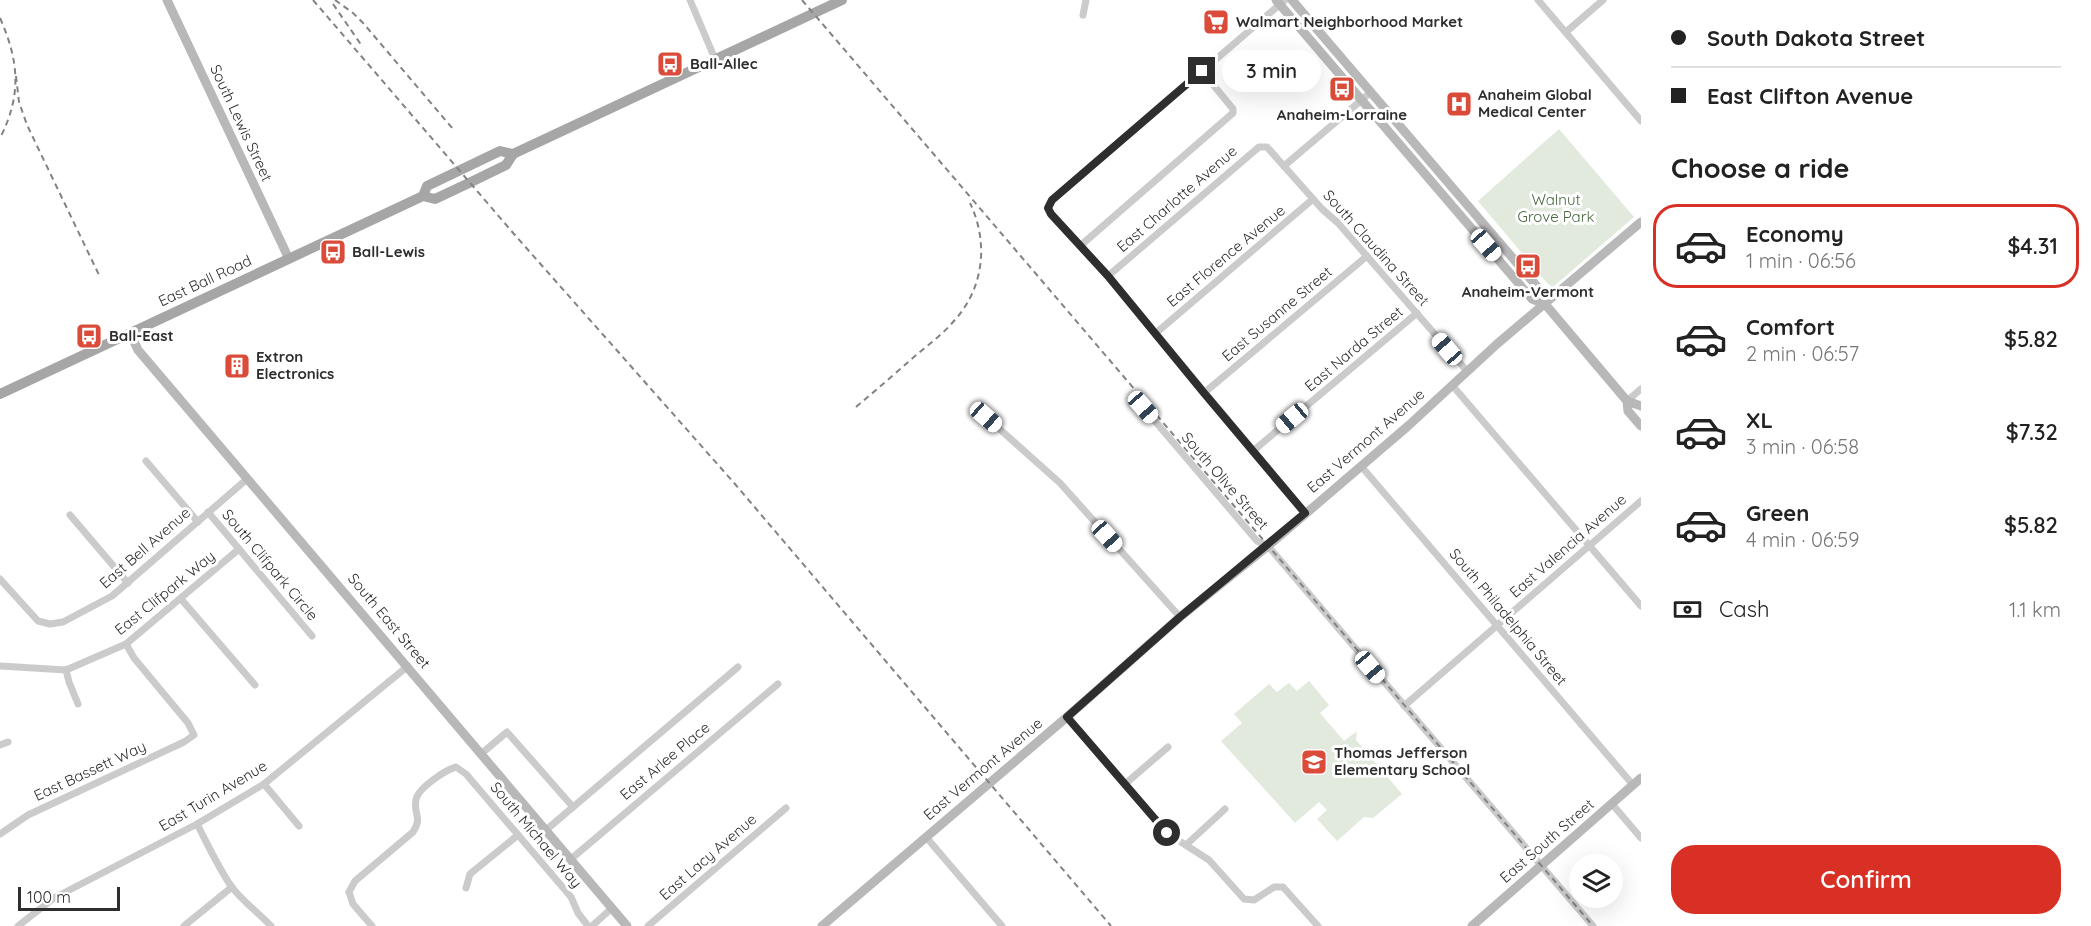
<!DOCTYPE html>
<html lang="en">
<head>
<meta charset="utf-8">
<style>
	body { margin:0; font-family:Quicksand,sans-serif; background:#f6f6f6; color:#222; height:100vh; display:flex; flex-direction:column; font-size:22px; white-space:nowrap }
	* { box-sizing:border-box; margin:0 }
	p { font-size:20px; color:#767676 }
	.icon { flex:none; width:33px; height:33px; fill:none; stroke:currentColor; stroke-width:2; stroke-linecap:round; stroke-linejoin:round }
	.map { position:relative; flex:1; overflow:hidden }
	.drawer { display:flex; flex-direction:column; background:#fff; width:450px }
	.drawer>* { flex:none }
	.top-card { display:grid; align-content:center; height:132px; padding:0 30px; background:#fff }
	.buttons { position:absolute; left:1569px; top:854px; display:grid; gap:12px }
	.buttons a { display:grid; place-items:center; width:54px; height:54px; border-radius:50%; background:#fff; box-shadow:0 6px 24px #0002; font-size:30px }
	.scale { position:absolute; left:18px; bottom:15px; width:102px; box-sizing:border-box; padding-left:6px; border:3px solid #2e2e2e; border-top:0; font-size:16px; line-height:21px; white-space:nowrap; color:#2e2e2e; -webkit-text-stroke:4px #fff; paint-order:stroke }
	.end { position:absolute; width:27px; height:27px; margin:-14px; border:8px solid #2e2e2e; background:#fff; box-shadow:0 0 0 3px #fff }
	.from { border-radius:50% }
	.bubble { position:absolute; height:42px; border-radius:21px; background:#fff; box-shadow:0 6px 24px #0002; font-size:20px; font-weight:600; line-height:42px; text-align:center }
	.car { position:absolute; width:18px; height:36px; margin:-18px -9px; border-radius:8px; box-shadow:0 0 4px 2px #0007; background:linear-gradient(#fff 24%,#345 0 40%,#fff 0 76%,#345 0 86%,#fff 0) }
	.top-card b { display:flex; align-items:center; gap:21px; height:57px; font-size:22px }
	.top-card b+b { border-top:2px solid #e0e0e0 }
	.top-card i { width:15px; height:15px; background:#222 }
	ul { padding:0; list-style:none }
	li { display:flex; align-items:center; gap:18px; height:84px; margin:0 12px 9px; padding:0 18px; border:3px solid transparent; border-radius:24px }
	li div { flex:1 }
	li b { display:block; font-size:22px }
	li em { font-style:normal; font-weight:600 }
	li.current { border-color:#d93025 }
	li>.icon { width:54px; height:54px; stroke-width:1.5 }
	h2 { padding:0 30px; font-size:27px; line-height:72px }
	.pay { display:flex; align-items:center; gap:15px; height:66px; padding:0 30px; font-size:22px }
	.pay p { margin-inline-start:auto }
	.cta { display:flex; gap:12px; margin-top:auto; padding:12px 30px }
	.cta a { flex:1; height:69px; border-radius:24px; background:#d93025; color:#fff; font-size:24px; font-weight:600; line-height:69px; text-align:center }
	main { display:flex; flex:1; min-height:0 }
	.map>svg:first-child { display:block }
</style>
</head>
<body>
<main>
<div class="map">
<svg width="1641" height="926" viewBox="0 0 1641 926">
	<rect width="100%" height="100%" fill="#fff"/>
	<g fill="#e1eadc">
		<polygon points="1559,129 1634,217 1553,287 1547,283 1478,201"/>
		<polygon points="1309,681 1329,705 1320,713 1344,741 1357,731 1356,740 1402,794 1373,818 1364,817 1337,841 1317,819 1327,810 1319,802 1295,823 1221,741 1242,723 1234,714 1269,684 1277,692 1289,683 1297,691"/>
	</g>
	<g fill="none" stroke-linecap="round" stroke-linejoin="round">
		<g stroke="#cbcbcb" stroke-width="7">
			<polyline points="690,0 715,59"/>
			<polyline points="1285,0 1052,200 1048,208 1051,214 1108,276 1305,513"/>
			<polyline points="1538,0 1641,121"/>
			<polyline points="1083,15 1086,0"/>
			<polyline points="1566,32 1603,0"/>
			<polyline points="1284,166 1371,92"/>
			<polyline points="1080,246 1233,113 1233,109 1202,71"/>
			<polyline points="1108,276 1259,147 1267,147 1322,209 1338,223 1467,371"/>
			<polyline points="1156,333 1313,199"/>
			<polyline points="1452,385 1641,606"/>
			<polyline points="1204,393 1367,256"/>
			<polyline points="1627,401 1641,389"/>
			<polyline points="1143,407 1257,541 1268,546 1593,926"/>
			<polyline points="986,417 1060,483 1180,617"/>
			<polyline points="1253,451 1417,313"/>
			<polyline points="146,461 198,522"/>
			<polyline points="1361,466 1633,785"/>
			<polyline points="208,512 312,636"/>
			<polyline points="70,515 128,583"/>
			<polyline points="0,579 38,621 50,624 63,622 112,596 247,479"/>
			<polyline points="181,599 255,685"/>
			<polyline points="0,666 66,670 126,644 239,549"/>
			<polyline points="66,670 69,682 78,704"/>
			<polyline points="1404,706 1641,501"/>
			<polyline points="1067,717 1167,833 1209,860 1244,899 1254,900 1274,887 1283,887 1318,926"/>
			<polyline points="0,745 8,742"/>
			<polyline points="481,754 507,732 573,807"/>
			<polyline points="264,784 299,826"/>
			<polyline points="1125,784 1168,747"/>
			<polyline points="1612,804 1641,838"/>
			<path d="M197,824C208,845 218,867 231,886C243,902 258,912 271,926"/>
			<polyline points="546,830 738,667"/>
			<polyline points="0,834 28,815 184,742 194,735 188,723 134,658 126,644"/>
			<polyline points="926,837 1002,926"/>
			<polyline points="1186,845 1225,809"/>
			<polyline points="571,859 778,684"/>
			<polyline points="466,888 470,874 518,835"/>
			<path d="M349,892L355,881L413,832C423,817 413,814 416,800C417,789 445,770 456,767L466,774L571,897L578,913L588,926"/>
			<polyline points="349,892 353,904 372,926"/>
			<polyline points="18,926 54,898 197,824 264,784 408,666"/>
			<polyline points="184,926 232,887"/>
			<polyline points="592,926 612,908"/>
			<polyline points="648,926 786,808"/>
		</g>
		<g stroke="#b8b8b8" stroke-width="9">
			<polyline points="167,0 289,259"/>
			<polyline points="1276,0 1532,299 1545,304"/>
			<polyline points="1292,0 1540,290 1545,304 1627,401 1628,411 1641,426"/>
			<polyline points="130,333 138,350 627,926"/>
			<polyline points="1627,401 1641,406"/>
			<polyline points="822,926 1067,717 1180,617 1268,546 1408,426 1497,344 1641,222"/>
			<polyline points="1472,926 1641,778"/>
		</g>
		<g stroke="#a6a6a6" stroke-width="10">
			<polyline points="423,196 427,186 500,151 513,154"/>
			<polyline points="0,394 423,196 435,199 469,183 506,165 513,154 842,0"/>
		</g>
		<g stroke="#838383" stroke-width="2" stroke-dasharray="6 4.5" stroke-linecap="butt">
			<polyline points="313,0 514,234 735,484 1111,926"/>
			<polyline points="335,0 353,13 364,24 453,129"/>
			<polyline points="802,0 1593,926"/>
			<polyline points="333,4 362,46"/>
			<path d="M0,18C19,61 22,95 0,138"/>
			<polyline points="16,76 19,102 27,125 99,275"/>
			<path d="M856,407C876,390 896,373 915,356C928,345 942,335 953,322C984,289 989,243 970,203"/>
		</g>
	</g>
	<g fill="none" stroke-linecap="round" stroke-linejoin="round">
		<polyline stroke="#2e2e2e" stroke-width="8" points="1167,833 1067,717 1180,617 1305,513 1204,393 1108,276 1051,214 1048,208 1052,200 1202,71"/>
	</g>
	<defs>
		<symbol id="supermarket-square" viewBox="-11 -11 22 22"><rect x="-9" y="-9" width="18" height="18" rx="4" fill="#db4b39" stroke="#fff"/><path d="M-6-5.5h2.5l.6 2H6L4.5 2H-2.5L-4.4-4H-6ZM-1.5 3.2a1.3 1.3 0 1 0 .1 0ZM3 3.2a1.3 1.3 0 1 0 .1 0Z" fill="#fff"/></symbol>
		<symbol id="bus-square" viewBox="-11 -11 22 22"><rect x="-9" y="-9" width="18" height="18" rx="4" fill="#db4b39" stroke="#fff"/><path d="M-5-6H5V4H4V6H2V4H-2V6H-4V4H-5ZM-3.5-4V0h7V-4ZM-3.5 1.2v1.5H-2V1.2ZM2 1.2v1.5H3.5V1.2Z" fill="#fff"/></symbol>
		<symbol id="hospital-square" viewBox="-11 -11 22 22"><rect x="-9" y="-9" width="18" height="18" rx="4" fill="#db4b39" stroke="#fff"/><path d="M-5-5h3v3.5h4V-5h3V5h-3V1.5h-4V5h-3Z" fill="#fff"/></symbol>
		<symbol id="building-square" viewBox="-11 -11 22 22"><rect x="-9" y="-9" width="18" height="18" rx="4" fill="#db4b39" stroke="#fff"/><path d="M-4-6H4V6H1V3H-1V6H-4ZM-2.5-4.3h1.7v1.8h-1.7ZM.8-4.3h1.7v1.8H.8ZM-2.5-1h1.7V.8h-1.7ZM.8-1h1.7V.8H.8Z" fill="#fff"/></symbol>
		<symbol id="school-square" viewBox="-11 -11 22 22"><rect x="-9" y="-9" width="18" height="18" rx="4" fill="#db4b39" stroke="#fff"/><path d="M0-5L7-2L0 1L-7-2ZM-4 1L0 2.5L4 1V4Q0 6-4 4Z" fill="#fff"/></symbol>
	</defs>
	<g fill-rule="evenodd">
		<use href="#supermarket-square" x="1201" y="7" width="30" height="30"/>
		<use href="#bus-square" x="655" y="49" width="30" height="30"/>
		<use href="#bus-square" x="1327" y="74" width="30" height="30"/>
		<use href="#hospital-square" x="1444" y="89" width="30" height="30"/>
		<use href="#bus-square" x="318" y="237" width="30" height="30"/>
		<use href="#bus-square" x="1513" y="251" width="30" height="30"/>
		<use href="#bus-square" x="74" y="321" width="30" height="30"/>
		<use href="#building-square" x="222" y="351" width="30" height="30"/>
		<use href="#school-square" x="1299" y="747" width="30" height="30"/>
	</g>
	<g text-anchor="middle" stroke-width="6" stroke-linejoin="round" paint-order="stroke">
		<g font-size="15" font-weight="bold" fill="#2e2e2e" stroke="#fff" text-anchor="start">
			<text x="1236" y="27">Walmart Neighborhood Market</text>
			<text x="690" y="69">Ball-Allec</text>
			<text x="1478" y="100">Anaheim Global<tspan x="1478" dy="17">Medical Center</tspan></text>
			<text x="1342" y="120" text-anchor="middle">Anaheim-Lorraine</text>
			<text x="352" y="257">Ball-Lewis</text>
			<text x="1528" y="297" text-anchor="middle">Anaheim-Vermont</text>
			<text x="109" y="341">Ball-East</text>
			<text x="256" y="362">Extron<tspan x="256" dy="17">Electronics</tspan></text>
			<text x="1334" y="758">Thomas Jefferson<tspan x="1334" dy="17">Elementary School</tspan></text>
		</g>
		<g font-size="15" fill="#2e2e2e" stroke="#fff">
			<text transform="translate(241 123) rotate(65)" y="5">South Lewis Street</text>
			<text transform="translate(1177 199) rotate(-41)" y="5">East Charlotte Avenue</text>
			<text transform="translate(1376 248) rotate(48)" y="5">South Claudina Street</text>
			<text transform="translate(1226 256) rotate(-40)" y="5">East Florence Avenue</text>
			<text transform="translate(205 281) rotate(-25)" y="5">East Ball Road</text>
			<text transform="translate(1277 314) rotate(-40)" y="5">East Susanne Street</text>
			<text transform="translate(1354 349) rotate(-40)" y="5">East Narda Street</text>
			<text transform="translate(1366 441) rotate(-41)" y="5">East Vermont Avenue</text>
			<text transform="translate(1225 481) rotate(49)" y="5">South Olive Street</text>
			<text transform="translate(1568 546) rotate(-41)" y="5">East Valencia Avenue</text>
			<text transform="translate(145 548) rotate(-41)" y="5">East Bell Avenue</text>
			<text transform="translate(270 565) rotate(50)" y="5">South Clifpark Circle</text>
			<text transform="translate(165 593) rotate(-39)" y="5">East Clifpark Way</text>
			<text transform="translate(1508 617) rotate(50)" y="5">South Philadelphia Street</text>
			<text transform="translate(389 621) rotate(50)" y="5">South East Street</text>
			<text transform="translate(665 761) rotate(-40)" y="5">East Arlee Place</text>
			<text transform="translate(983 769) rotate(-40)" y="5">East Vermont Avenue</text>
			<text transform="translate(90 771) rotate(-25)" y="5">East Bassett Way</text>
			<text transform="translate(213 796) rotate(-31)" y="5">East Turin Avenue</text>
			<text transform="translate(536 835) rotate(50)" y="5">South Michael Way</text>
			<text transform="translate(1547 841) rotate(-41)" y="5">East South Street</text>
			<text transform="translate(708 857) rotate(-41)" y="5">East Lacy Avenue</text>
		</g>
		<g font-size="15" fill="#49673e" stroke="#fff">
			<text x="1556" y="205">Walnut<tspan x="1556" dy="17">Grove Park</tspan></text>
		</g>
	</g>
</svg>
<div class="buttons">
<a><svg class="icon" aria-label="layers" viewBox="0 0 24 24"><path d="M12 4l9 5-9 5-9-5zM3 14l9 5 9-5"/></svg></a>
</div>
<div class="scale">100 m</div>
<i class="end from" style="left:1167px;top:833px"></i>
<i class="end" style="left:1202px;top:71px"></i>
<div class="bubble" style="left:1222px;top:50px;width:99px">3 min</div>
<i class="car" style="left:1486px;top:245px;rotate:139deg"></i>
<i class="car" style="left:1447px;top:349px;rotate:319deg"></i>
<i class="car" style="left:1143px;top:407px;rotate:139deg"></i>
<i class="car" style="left:986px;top:417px;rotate:131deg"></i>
<i class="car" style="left:1292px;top:418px;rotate:230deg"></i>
<i class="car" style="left:1107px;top:536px;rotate:138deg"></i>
<i class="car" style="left:1370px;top:667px;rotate:140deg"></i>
</div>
<section class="drawer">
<div class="top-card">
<b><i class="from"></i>South Dakota Street</b>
<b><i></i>East Clifton Avenue</b>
</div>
<h2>Choose a ride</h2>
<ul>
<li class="current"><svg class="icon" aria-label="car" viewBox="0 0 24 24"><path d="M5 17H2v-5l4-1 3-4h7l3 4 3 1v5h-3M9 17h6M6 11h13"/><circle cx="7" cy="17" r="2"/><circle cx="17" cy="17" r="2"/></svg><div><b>Economy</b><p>1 min · 06:56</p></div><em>$4.31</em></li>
<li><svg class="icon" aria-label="car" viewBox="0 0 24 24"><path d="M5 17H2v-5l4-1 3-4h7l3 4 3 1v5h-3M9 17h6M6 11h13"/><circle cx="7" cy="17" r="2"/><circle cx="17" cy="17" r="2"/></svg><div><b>Comfort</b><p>2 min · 06:57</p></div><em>$5.82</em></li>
<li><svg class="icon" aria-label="car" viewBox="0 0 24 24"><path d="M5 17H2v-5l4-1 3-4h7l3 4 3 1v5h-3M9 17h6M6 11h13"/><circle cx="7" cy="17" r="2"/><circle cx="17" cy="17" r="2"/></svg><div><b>XL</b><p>3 min · 06:58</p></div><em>$7.32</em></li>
<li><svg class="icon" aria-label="car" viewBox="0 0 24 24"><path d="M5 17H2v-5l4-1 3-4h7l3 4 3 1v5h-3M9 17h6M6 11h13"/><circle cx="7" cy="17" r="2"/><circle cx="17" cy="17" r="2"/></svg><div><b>Green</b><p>4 min · 06:59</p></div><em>$5.82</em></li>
</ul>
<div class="pay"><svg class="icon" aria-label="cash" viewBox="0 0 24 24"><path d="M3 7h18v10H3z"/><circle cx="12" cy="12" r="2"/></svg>Cash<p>1.1 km</p></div>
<div class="cta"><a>Confirm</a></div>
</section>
</main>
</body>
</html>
